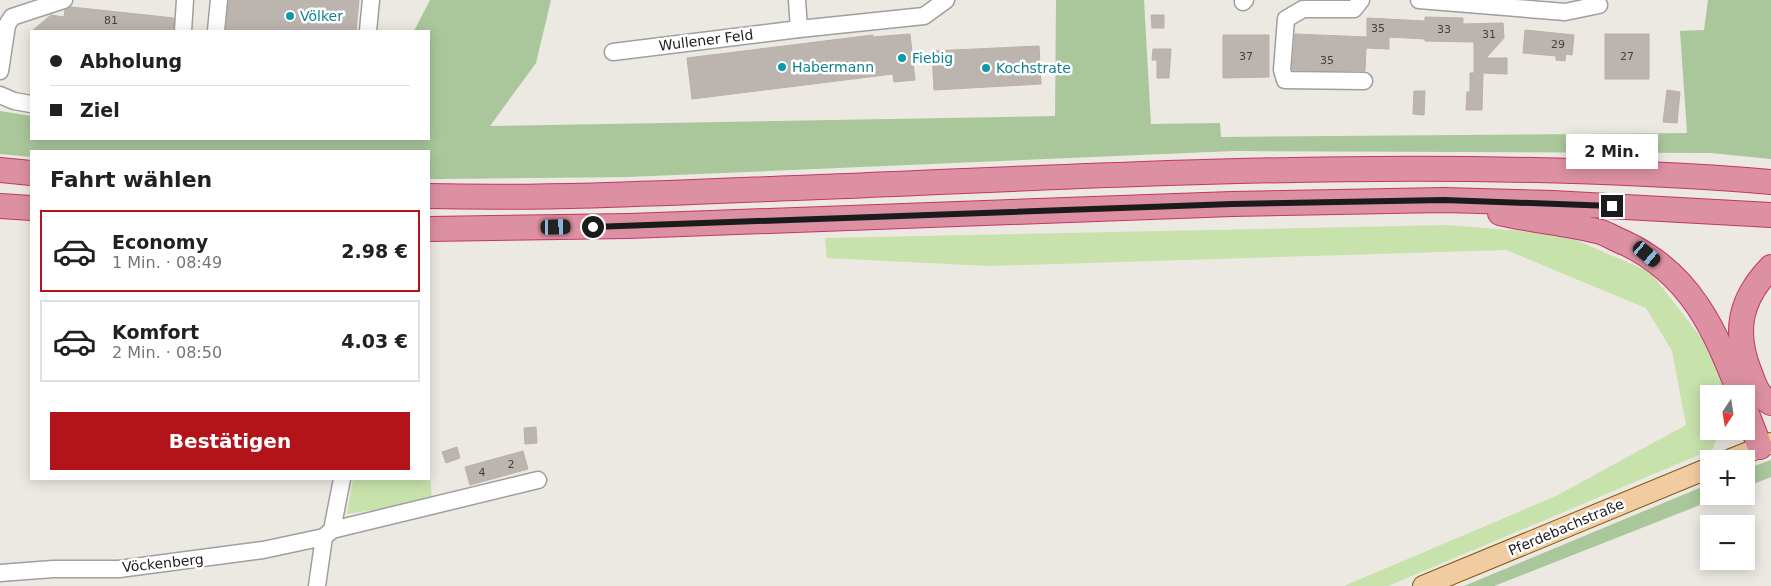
<!DOCTYPE html>
<html lang="de">
<head>
<meta charset="utf-8">
<style>
	body { margin:0; font-family:"DejaVu Sans",sans-serif; background:#f2f2f2; color:#202124; height:100vh; display:flex; flex-direction:column; font-size:19px; white-space:nowrap }
	* { box-sizing:border-box; margin:0 }
	p { font-size:16px; color:#757577 }
	.icon { flex:none; width:28px; height:28px; fill:none; stroke:currentColor; stroke-width:2; stroke-linecap:round; stroke-linejoin:round }
	.map { position:relative; flex:1; overflow:hidden }
	.sheet { position:absolute; left:30px; top:150px; width:400px; height:330px; display:flex; flex-direction:column; background:#fff; border-radius:0px; box-shadow:0 2px 12px #0003 }
	.sheet>* { flex:none }
	.guide { position:absolute; left:30px; top:30px; width:400px; height:110px; border-radius:0px; box-shadow:0 2px 12px #0003; display:grid; align-content:center; height:110px; padding:0 20px; background:#fff }
	.needle { width:32px; rotate:192deg }
	.fabs { position:absolute; left:1700px; top:385px; display:grid; gap:10px }
	.fabs a { display:grid; place-items:center; width:55px; height:55px; border-radius:0px; background:#fff; box-shadow:0 2px 12px #0003; font-size:25px }
	.end { position:absolute; width:22px; height:22px; margin:-11px; border:6px solid #1b1b1b; background:#fff; box-shadow:0 0 0 2px #fff }
	.from { border-radius:50% }
	.bubble { position:absolute; height:35px; border-radius:0px; background:#fff; box-shadow:0 2px 12px #0003; font-size:16px; font-weight:600; line-height:35px; text-align:center }
	.car { position:absolute; width:15px; height:30px; margin:-15px -8px; border-radius:6px; box-shadow:0 0 4px 1px #0007; background:linear-gradient(#222 24%,#8ab4d8 0 40%,#222 0 76%,#8ab4d8 0 86%,#222 0) }
	.guide b { display:flex; align-items:center; gap:18px; height:48px; font-size:19px }
	.guide b+b { border-top:1px solid #e0e0e0 }
	.guide i { width:12px; height:12px; background:#202124 }
	ul { padding:0; list-style:none }
	li { display:flex; align-items:center; gap:15px; height:82px; margin:0 10px 8px; padding:0 10px; border:2px solid #e0e0e0; border-radius:0px }
	li div { flex:1 }
	li b { display:block; font-size:19px }
	li em { font-style:normal; font-weight:600 }
	li.current { border-color:#b31419 }
	li>.icon { width:45px; height:45px; stroke-width:1.5 }
	h2 { padding:0 20px; font-size:22px; line-height:60px }
	.button { display:flex; gap:10px; margin-top:auto; padding:10px 20px }
	.button a { flex:1; height:58px; border-radius:0px; background:#b31419; color:#fff; font-size:20px; font-weight:600; line-height:58px; text-align:center }
	.map>svg:first-child { display:block }
</style>
</head>
<body>
<div class="map">
<svg width="1771" height="586" viewBox="0 0 1771 586">
	<rect width="100%" height="100%" fill="#ece8e2"/>
	<g fill="#c8e2ac">
		<polygon points="1447,225 1562,234 1650,272 1708,346 1726,394 1709,394 1709,431 1719,431 1713,449 1388,586 1344,586 1556,496 1686,425 1672,351 1646,308 1506,250 989,266 827,258 825,238"/>
		<polygon points="429,459 432,501 347,514 353,479 429,479"/>
	</g>
	<g fill="#a9c79b">
		<polygon points="430,0 551,0 536,63 490,126 1055,116 1056,0 1144,0 1151,124 1220,123 1221,137 1687,133 1680,31 1704,30 1708,0 1771,0 1771,159 1711,153 1234,151 627,177 438,179 429,179 429,151 31,151 31,157 0,154 0,111 31,116 31,139 249,140 429,139 429,31 414,31"/>
		<polygon points="1771,460 1771,477 1746,487 1746,469"/>
		<polygon points="1709,484 1709,496 1723,496 1494,586 1464,586"/>
	</g>
	<g fill="#bcb4af" stroke="#bcafa6">
		<polygon points="229,0 359,0 356,31 226,31"/>
		<polygon points="71,7 174,18 173,31 32,31 51,15 64,17 65,10"/>
		<polygon points="1151,15 1164,15 1164,28 1152,28"/>
		<polygon points="1425,17 1463,18 1463,24 1503,23 1504,38 1486,58 1507,58 1507,74 1483,73 1482,110 1466,110 1467,92 1470,92 1470,73 1474,73 1474,42 1425,41 1425,39 1389,37 1389,49 1366,48 1365,71 1292,70 1295,34 1367,37 1367,18 1425,21"/>
		<polygon points="1525,30 1574,35 1572,55 1566,54 1565,61 1556,60 1556,56 1523,53"/>
		<polygon points="910,34 915,80 894,82 893,74 692,99 687,58 873,35 873,37"/>
		<rect x="1605" y="34" width="44" height="45"/>
		<polygon points="1223,35 1269,35 1269,77 1223,78"/>
		<polygon points="1039,46 1041,84 934,90 932,51"/>
		<polygon points="1153,49 1171,49 1169,78 1157,78 1157,60 1152,60"/>
		<polygon points="1667,90 1680,92 1677,123 1663,122"/>
		<polygon points="1414,91 1425,91 1424,115 1413,114"/>
		<polygon points="536,427 537,443 525,444 524,428"/>
		<polygon points="457,447 460,458 446,463 442,452"/>
		<polygon points="523,451 528,469 470,485 465,467"/>
	</g>
	<g fill="none" stroke-linecap="round" stroke-linejoin="round">
		<defs>
			<g id="minor">
				<polyline points="797,0 799,29 924,16 946,0"/>
				<polyline points="1361,0 1354,9 1303,9 1286,19 1282,70 1285,80 1364,81"/>
				<polyline points="1419,0 1565,12 1599,5"/>
				<polyline points="1243,2 1245,0"/>
				<polyline points="183,31 185,0"/>
				<polyline points="216,31 219,0"/>
				<polyline points="368,31 371,0"/>
				<polyline points="613,52 799,29"/>
				<polyline points="0,71 7,25 12,17 64,0"/>
				<polyline points="0,95 14,101 31,104"/>
				<polyline points="332,530 538,480"/>
				<polyline points="0,573 53,569 119,569 263,550 324,537"/>
				<polyline points="317,586 324,537 332,530 342,479"/>
			</g>
			<g id="major">
				<polyline points="1731,459 1771,443"/>
				<polyline points="1423,586 1709,468"/>
			</g>
			<g id="highway">
				<polyline points="0,170 31,173"/>
				<path d="M429,196C559,199 690,192 820,187C1137,174 1454,156 1771,182"/>
				<polyline points="0,206 31,208"/>
				<path d="M1500,213C1533,221 1568,223 1601,232C1609,235 1617,240 1625,243C1691,274 1715,330 1740,394"/>
				<polyline points="429,229 629,226 1232,204 1444,200 1553,203 1771,215"/>
				<path d="M1771,267C1740,299 1733,331 1750,373C1756,388 1757,395 1771,403"/>
				<polyline points="1746,411 1760,447"/>
			</g>
		</defs>
		<use href="#minor" stroke="#9f9f9f" stroke-width="19"/>
		<use href="#major" stroke="#84590f" stroke-width="22"/>
		<use href="#highway" stroke="#c4356a" stroke-width="26"/>
		<use href="#minor" stroke="#fff" stroke-width="16"/>
		<use href="#major" stroke="#f2cca1" stroke-width="20"/>
		<use href="#highway" stroke="#dc90a1" stroke-width="24"/>
	</g>
	<g fill="none" stroke-linecap="round" stroke-linejoin="round">
		<polyline stroke="#1b1b1b" stroke-width="6" points="593,227 1232,204 1444,200 1612,206"/>
	</g>
	<g fill="#0f9aa8" stroke="#fff" stroke-width="2">
		<circle cx="290" cy="16" r="5"/>
		<circle cx="902" cy="58" r="5"/>
		<circle cx="782" cy="67" r="5"/>
		<circle cx="986" cy="68" r="5"/>
	</g>
	<g text-anchor="middle" stroke-width="5" stroke-linejoin="round" paint-order="stroke">
		<g font-size="11" fill="#434140">
			<text x="111" y="24">81</text>
			<text x="1378" y="32">35</text>
			<text x="1444" y="33">33</text>
			<text x="1489" y="38">31</text>
			<text x="1558" y="48">29</text>
			<text x="1246" y="60">37</text>
			<text x="1627" y="60">27</text>
			<text x="1327" y="64">35</text>
			<text x="511" y="468">2</text>
			<text x="482" y="476">4</text>
		</g>
		<g font-size="14" fill="#0d838f" stroke="#fff" text-anchor="start">
			<text x="300" y="21">Völker</text>
			<text x="912" y="63">Fiebig</text>
			<text x="792" y="72">Habermann</text>
			<text x="996" y="73">Kochstrate</text>
		</g>
		<g font-size="14" fill="#1b1b1b" stroke="#fff">
			<text transform="translate(706 40) rotate(-7)" y="5">Wullener Feld</text>
			<text transform="translate(1566 527) rotate(-23)" y="5">Pferdebachstraße</text>
			<text transform="translate(163 563) rotate(-6)" y="5">Vöckenberg</text>
		</g>
	</g>
</svg>
<div class="fabs">
<a><svg class="needle" viewBox="-14 -14 28 28"><path d="M0-13l5 13h-10z" fill="#e53935"/><path d="M0 13l5-13h-10z" fill="#757577"/></svg></a>
<a>+</a>
<a>−</a>
</div>
<i class="end from" style="left:593px;top:227px"></i>
<i class="end" style="left:1612px;top:206px"></i>
<div class="bubble" style="left:1566px;top:134px;width:92px">2 Min.</div>
<i class="car" style="left:556px;top:227px;rotate:89deg"></i>
<i class="car" style="left:1647px;top:254px;rotate:130deg"></i>
<div class="guide">
<b><i class="from"></i>Abholung</b>
<b><i></i>Ziel</b>
</div>
<section class="sheet">
<h2>Fahrt wählen</h2>
<ul>
<li class="current"><svg class="icon" aria-label="car" viewBox="0 0 24 24"><path d="M5 17H2v-5l4-1 3-4h7l3 4 3 1v5h-3M9 17h6M6 11h13"/><circle cx="7" cy="17" r="2"/><circle cx="17" cy="17" r="2"/></svg><div><b>Economy</b><p>1 Min. · 08:49</p></div><em>2.98 €</em></li>
<li><svg class="icon" aria-label="car" viewBox="0 0 24 24"><path d="M5 17H2v-5l4-1 3-4h7l3 4 3 1v5h-3M9 17h6M6 11h13"/><circle cx="7" cy="17" r="2"/><circle cx="17" cy="17" r="2"/></svg><div><b>Komfort</b><p>2 Min. · 08:50</p></div><em>4.03 €</em></li>
</ul>
<div class="button"><a>Bestätigen</a></div>
</section>
</div>
</body>
</html>
